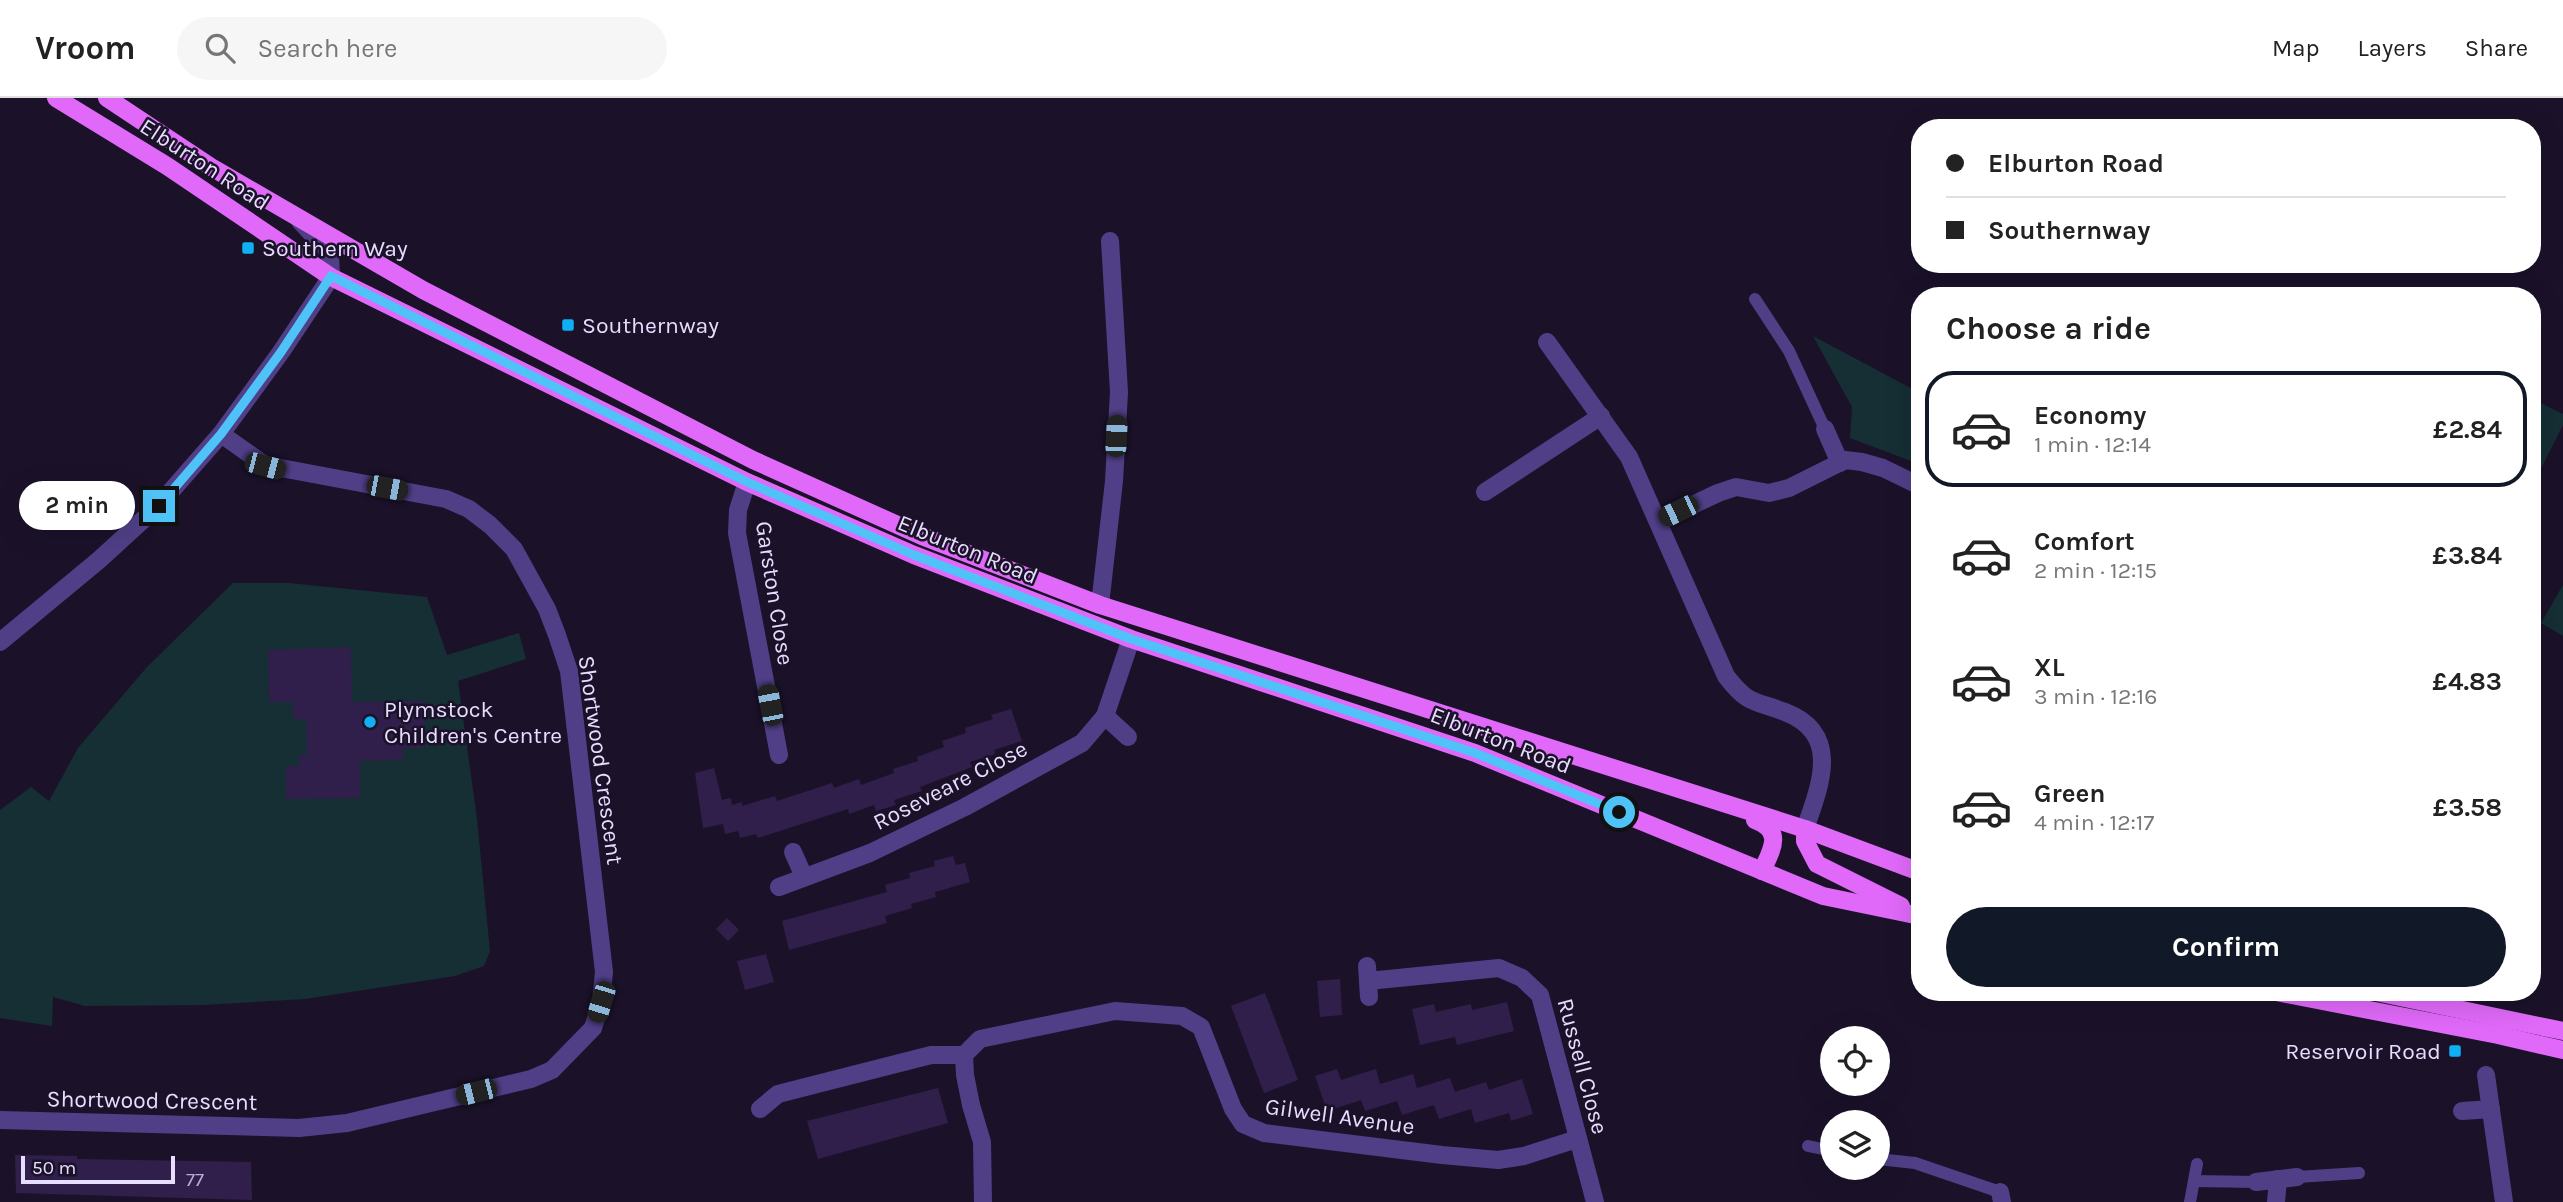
<!DOCTYPE html>
<html lang="en">
<head>
<meta charset="utf-8">
<style>
	body { margin:0; font-family:Karla,sans-serif; background:#f6f6f6; color:#222; height:100vh; display:flex; flex-direction:column; font-size:26px; white-space:nowrap }
	* { box-sizing:border-box; margin:0 }
	p { font-size:23px; color:#767676 }
	.icon { flex:none; width:38px; height:38px; fill:none; stroke:currentColor; stroke-width:2; stroke-linecap:round; stroke-linejoin:round }
	.map { position:relative; flex:1; overflow:hidden }
	.details { position:absolute; left:1911px; top:189px; width:630px; height:714px; display:flex; flex-direction:column; background:#fff; border-radius:28px; box-shadow:0 7px 28px #0002 }
	.details>* { flex:none }
	.banner { position:absolute; left:1911px; top:21px; width:630px; height:154px; border-radius:28px; box-shadow:0 7px 28px #0002; display:grid; align-content:center; height:154px; padding:0 35px; background:#fff }
	.fabs { position:absolute; left:1820px; top:928px; display:grid; gap:14px }
	.fabs a { display:grid; place-items:center; width:70px; height:70px; border-radius:50%; background:#fff; box-shadow:0 7px 28px #0002; font-size:35px }
	.scale { position:absolute; left:21px; bottom:18px; width:154px; box-sizing:border-box; padding-left:7px; border:4px solid #e7ddfe; border-top:0; font-size:19px; line-height:24px; white-space:nowrap; color:#e7ddfe; -webkit-text-stroke:5px #1b122a; paint-order:stroke }
	.end { position:absolute; width:32px; height:32px; margin:-16px; border:9px solid #4fc3f7; background:#111; box-shadow:0 0 0 4px #111 }
	.from { border-radius:50% }
	.bubble { position:absolute; height:49px; border-radius:24px; background:#fff; box-shadow:0 7px 28px #0002; font-size:23px; font-weight:700; line-height:49px; text-align:center }
	.car { position:absolute; width:21px; height:42px; margin:-21px -10px; border-radius:9px; box-shadow:0 0 5px 2px #0007; background:linear-gradient(#222 24%,#8ab4d8 0 40%,#222 0 76%,#8ab4d8 0 86%,#222 0) }
	.banner b { display:flex; align-items:center; gap:24px; height:66px; font-size:26px }
	.banner b+b { border-top:2px solid #e0e0e0 }
	.banner i { width:18px; height:18px; background:#222 }
	ul { padding:0; list-style:none }
	li { display:flex; align-items:center; gap:21px; height:116px; margin:0 14px 10px; padding:0 21px; border:4px solid transparent; border-radius:28px }
	li div { flex:1 }
	li b { display:block; font-size:26px }
	li em { font-style:normal; font-weight:700 }
	li.on { border-color:#111827 }
	li>.icon { width:63px; height:63px; stroke-width:1.5 }
	h2 { padding:0 35px; font-size:32px; line-height:84px }
	.action { display:flex; gap:14px; margin-top:auto; padding:14px 35px }
	.action a { flex:1; height:80px; border-radius:42px; background:#111827; color:#fff; font-size:28px; font-weight:700; line-height:80px; text-align:center }
	header { display:flex; align-items:center; gap:42px; box-sizing:border-box; height:98px; padding:0 35px; background:#fff; border-bottom:2px solid #e0e0e0 }
	header strong { font-size:33px }
	nav { display:flex; gap:38px; margin-inline-start:auto; font-size:24px }
	.search { width:490px; height:63px; background:#f6f6f6; display:flex; align-items:center; gap:18px; box-sizing:border-box; padding:0 24px; border-radius:38px; color:#767676; font-size:26px }
	.map>svg:first-child { display:block }
</style>
</head>
<body>
<header>
<strong>Vroom</strong>
<div class="search"><svg class="icon" aria-label="search" viewBox="0 0 24 24"><circle cx="10" cy="10" r="6"/><path d="M15 15l6 6"/></svg>Search here</div>
<nav><a>Map</a><a>Layers</a><a>Share</a></nav>
</header>
<div class="map">
<svg width="2563" height="1104" viewBox="0 0 2563 1104">
	<rect width="100%" height="100%" fill="#1b122a"/>
	<g fill="#152f34">
		<polygon points="1813,238 1920,295 1920,345 1911,363 1850,340 1852,309"/>
		<polygon points="2532,301 2563,316 2563,327 2532,388"/>
		<polygon points="233,485 289,485 427,499 447,557 519,535 526,561 458,583 477,721 490,853 484,868 455,878 305,901 203,907 85,908 53,899 52,928 0,920 0,712 31,689 49,703 78,650 147,569"/>
		<polygon points="2563,487 2563,538 2541,525"/>
	</g>
	<g fill="#301f4a">
		<polygon points="351,549 352,604 424,603 425,650 403,650 403,662 360,663 360,700 286,701 286,668 300,668 299,657 307,657 306,621 293,621 293,604 269,604 268,552"/>
		<polygon points="1011,611 1022,643 994,652 995,656 970,664 972,669 920,689 922,693 894,702 896,707 876,713 874,707 849,716 848,711 758,740 756,736 740,740 738,733 725,736 723,726 703,730 695,675 714,670 722,702 731,700 732,707 742,704 742,708 775,698 777,703 832,685 834,690 859,681 861,687 894,675 893,671 918,663 917,659 944,649 942,643 966,635 965,630 993,621 991,617"/>
		<polygon points="953,758 956,767 965,765 970,784 935,794 936,799 911,806 912,810 885,818 887,825 789,852 782,823 887,794 885,787 910,780 909,775 935,768 934,763"/>
		<polygon points="727,820 739,832 728,843 716,831"/>
		<polygon points="766,856 774,884 745,892 737,863"/>
		<polygon points="1340,881 1342,917 1320,919 1317,883"/>
		<polygon points="1265,895 1298,982 1264,995 1231,908"/>
		<polygon points="1507,904 1514,933 1457,947 1455,939 1420,947 1412,911 1434,906 1436,914 1471,906 1472,912"/>
		<polygon points="1337,971 1341,982 1376,971 1380,986 1413,976 1417,990 1450,980 1455,994 1486,984 1489,992 1522,981 1533,1016 1511,1023 1509,1015 1475,1025 1471,1011 1439,1021 1434,1007 1402,1017 1397,1003 1365,1013 1361,1002 1327,1013 1315,978"/>
		<polygon points="938,990 948,1025 818,1061 807,1023"/>
		<polygon points="15,1057 77,1058 77,1061 251,1064 252,1102 16,1095"/>
	</g>
	<g fill="none" stroke-linecap="round" stroke-linejoin="round">
		<g stroke="#503f87" stroke-width="12">
			<polyline points="1755,201 1789,253 1825,331"/>
			<polyline points="1808,1048 1832,1053"/>
			<polyline points="1878,1061 1915,1065 2000,1094"/>
			<polyline points="2297,1079 2359,1075"/>
			<polyline points="2195,1083 2256,1084"/>
			<polyline points="2190,1104 2197,1066"/>
		</g>
		<g stroke="#503f87" stroke-width="18">
			<path d="M1547,244L1629,359L1726,578C1748,607 1754,602 1785,614C1842,636 1820,688 1805,731"/>
			<polyline points="1825,331 1840,365"/>
			<polyline points="747,384 738,412 737,435 779,657"/>
			<polyline points="1485,394 1601,318"/>
			<polyline points="1659,423 1718,395 1736,389 1769,395 1789,390 1845,362 1862,364 1883,370 1920,388"/>
			<polyline points="1100,507 1114,383 1119,294 1110,143"/>
			<polyline points="0,544 99,462 158,408 221,336 281,254 331,179 330,155 300,123"/>
			<polyline points="1105,618 1128,639"/>
			<polyline points="793,754 804,779"/>
			<polyline points="779,789 870,755 965,709 1082,645 1105,618 1131,541"/>
			<polyline points="1367,868 1369,899"/>
			<polyline points="1368,883 1499,870 1522,880 1540,897 1595,1104"/>
			<polyline points="964,957 965,977 971,1007 982,1044 983,1104"/>
			<polyline points="2486,977 2504,1104"/>
			<polyline points="760,1011 778,996 931,957 964,957 980,941 1115,913 1182,918 1201,929 1233,1011 1243,1026 1264,1035 1442,1057 1498,1062 1524,1058 1577,1041"/>
			<polyline points="2462,1013 2491,1011"/>
			<polyline points="0,1022 299,1030 347,1025 531,981 552,972 593,930 601,904 604,874 569,573 557,537 547,511 514,451 490,427 469,411 446,401 265,367 221,336"/>
			<polyline points="2256,1084 2297,1079"/>
			<polyline points="2000,1094 2002,1104"/>
			<polyline points="2276,1104 2278,1081"/>
		</g>
		<g stroke="#e069f9" stroke-width="18">
			<polyline points="56,0 167,68 331,179 747,384 914,457 1131,541 1475,655 1823,798 1920,818"/>
			<polyline points="107,0 211,69 423,192 753,362 922,438 1100,507 1805,731 1920,774"/>
			<path d="M1755,722C1784,733 1772,751 1762,773"/>
			<polyline points="1805,731 1805,743 1817,766 1901,808"/>
			<polyline points="2276,894 2498,937 2563,952"/>
			<polyline points="2376,894 2563,933"/>
		</g>
	</g>
	<g fill="none" stroke-linecap="round" stroke-linejoin="round">
		<polyline stroke="#4fc3f7" stroke-width="9" points="159,408 221,336 281,254 331,178 747,384 914,457 1131,541 1475,655 1619,714"/>
	</g>
	<g fill="#11b0f5" stroke="#1b122a" stroke-width="2.5">
		<rect x="241" y="143" width="14" height="14" rx="3.5"/>
		<rect x="561" y="220" width="14" height="14" rx="3.5"/>
		<circle cx="370" cy="624" r="7"/>
		<rect x="2448" y="946" width="14" height="14" rx="3.5"/>
	</g>
	<g text-anchor="middle" stroke-width="5" stroke-linejoin="round" paint-order="stroke">
		<g font-size="19" fill="#b9aed1">
			<text x="195" y="1088">77</text>
		</g>
		<g font-size="23" fill="#e7ddfe" stroke="#1b122a">
			<text transform="translate(205 66) rotate(33)" y="8">Elburton Road</text>
			<text transform="translate(968 451) rotate(22)" y="8">Elburton Road</text>
			<text transform="translate(775 495) rotate(81)" y="8">Garston Close</text>
			<text transform="translate(1501 642) rotate(21)" y="8">Elburton Road</text>
			<text transform="translate(601 662) rotate(82)" y="8">Shortwood Crescent</text>
			<text transform="translate(950 687) rotate(-27)" y="8">Roseveare Close</text>
			<text transform="translate(1583 968) rotate(75)" y="8">Russell Close</text>
			<text transform="translate(152 1002) rotate(1)" y="8">Shortwood Crescent</text>
			<text transform="translate(1340 1018) rotate(8)" y="8">Gilwell Avenue</text>
		</g>
		<g font-size="23" fill="#e7ddfe" stroke="#1b122a" text-anchor="start">
			<text x="262" y="158">Southern Way</text>
			<text x="582" y="235">Southernway</text>
			<text x="384" y="619">Plymstock<tspan x="384" dy="26">Children's Centre</tspan></text>
			<text x="2441" y="961" text-anchor="end">Reservoir Road</text>
		</g>
	</g>
</svg>
<div class="fabs">
<a><svg class="icon" aria-label="locate" viewBox="0 0 24 24"><circle cx="12" cy="12" r="6"/><path d="M12 2v4M12 18v4M2 12h4M18 12h4"/></svg></a>
<a><svg class="icon" aria-label="layers" viewBox="0 0 24 24"><path d="M12 4l9 5-9 5-9-5zM3 14l9 5 9-5"/></svg></a>
</div>
<div class="scale">50 m</div>
<i class="end from" style="left:1619px;top:714px"></i>
<i class="end" style="left:159px;top:408px"></i>
<div class="bubble" style="left:19px;top:383px;width:116px">2 min</div>
<i class="car" style="left:1116px;top:338px;rotate:3deg"></i>
<i class="car" style="left:265px;top:368px;rotate:105deg"></i>
<i class="car" style="left:387px;top:390px;rotate:101deg"></i>
<i class="car" style="left:1678px;top:413px;rotate:244deg"></i>
<i class="car" style="left:770px;top:607px;rotate:349deg"></i>
<i class="car" style="left:601px;top:904px;rotate:197deg"></i>
<i class="car" style="left:476px;top:994px;rotate:256deg"></i>
<div class="banner">
<b><i class="from"></i>Elburton Road</b>
<b><i></i>Southernway</b>
</div>
<section class="details">
<h2>Choose a ride</h2>
<ul>
<li class="on"><svg class="icon" aria-label="car" viewBox="0 0 24 24"><path d="M5 17H2v-5l4-1 3-4h7l3 4 3 1v5h-3M9 17h6M6 11h13"/><circle cx="7" cy="17" r="2"/><circle cx="17" cy="17" r="2"/></svg><div><b>Economy</b><p>1 min · 12:14</p></div><em>£2.84</em></li>
<li><svg class="icon" aria-label="car" viewBox="0 0 24 24"><path d="M5 17H2v-5l4-1 3-4h7l3 4 3 1v5h-3M9 17h6M6 11h13"/><circle cx="7" cy="17" r="2"/><circle cx="17" cy="17" r="2"/></svg><div><b>Comfort</b><p>2 min · 12:15</p></div><em>£3.84</em></li>
<li><svg class="icon" aria-label="car" viewBox="0 0 24 24"><path d="M5 17H2v-5l4-1 3-4h7l3 4 3 1v5h-3M9 17h6M6 11h13"/><circle cx="7" cy="17" r="2"/><circle cx="17" cy="17" r="2"/></svg><div><b>XL</b><p>3 min · 12:16</p></div><em>£4.83</em></li>
<li><svg class="icon" aria-label="car" viewBox="0 0 24 24"><path d="M5 17H2v-5l4-1 3-4h7l3 4 3 1v5h-3M9 17h6M6 11h13"/><circle cx="7" cy="17" r="2"/><circle cx="17" cy="17" r="2"/></svg><div><b>Green</b><p>4 min · 12:17</p></div><em>£3.58</em></li>
</ul>
<div class="action"><a>Confirm</a></div>
</section>
</div>
</body>
</html>
